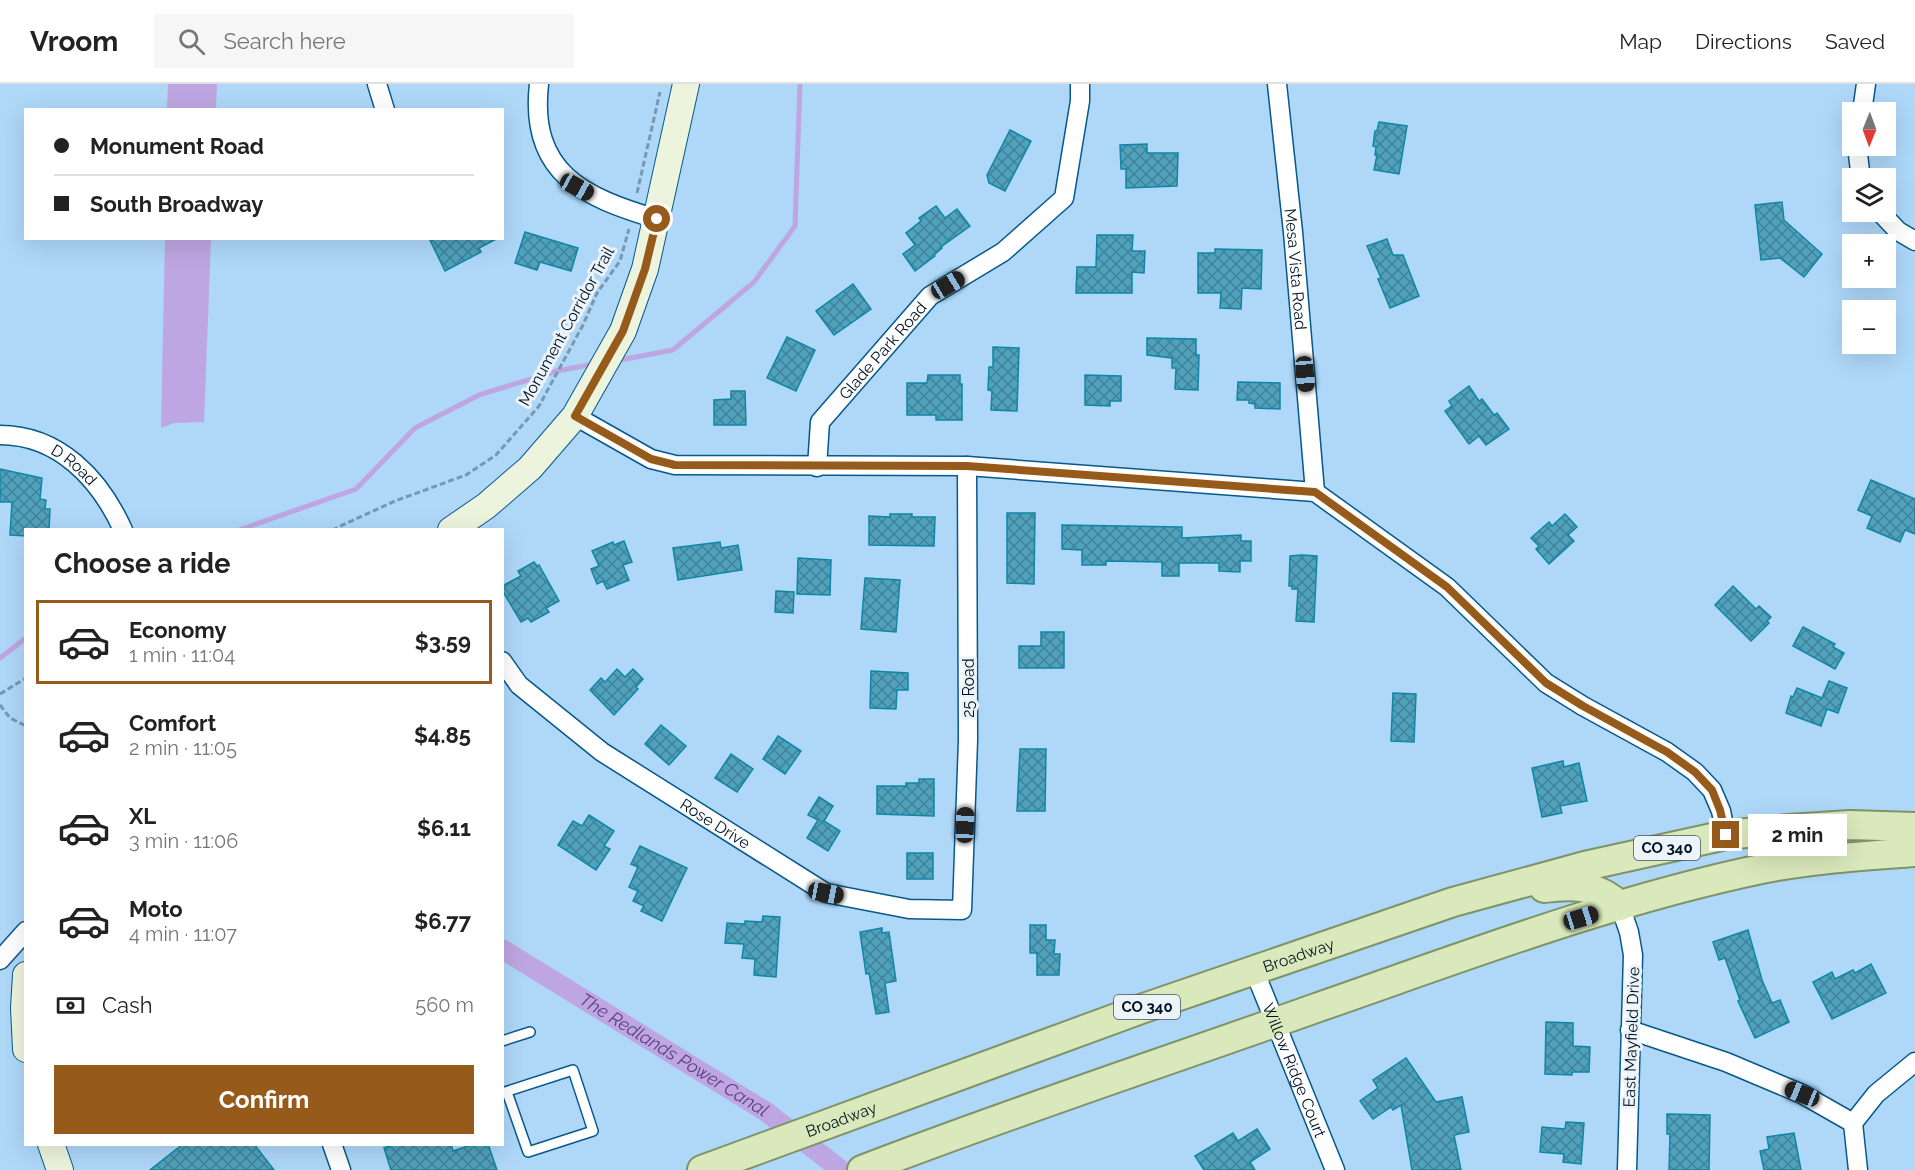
<!DOCTYPE html>
<html lang="en">
<head>
<meta charset="utf-8">
<style>
	body { margin:0; font-family:Raleway,sans-serif; background:#f6f6f6; color:#222; height:100vh; display:flex; flex-direction:column; font-size:22px; white-space:nowrap }
	* { box-sizing:border-box; margin:0 }
	p { font-size:20px; color:#767676 }
	.icon { flex:none; width:33px; height:33px; fill:none; stroke:currentColor; stroke-width:2; stroke-linecap:round; stroke-linejoin:round }
	.map { position:relative; flex:1; overflow:hidden }
	.details { position:absolute; left:24px; top:444px; width:480px; height:618px; display:flex; flex-direction:column; background:#fff; border-radius:0px; box-shadow:0 6px 24px #0002 }
	.details>* { flex:none }
	.top-card { position:absolute; left:24px; top:24px; width:480px; height:132px; border-radius:0px; box-shadow:0 6px 24px #0002; display:grid; align-content:center; height:132px; padding:0 30px; background:#fff }
	.needle { width:39px; rotate:181deg }
	.controls { position:absolute; left:1842px; top:18px; display:grid; gap:12px }
	.controls a { display:grid; place-items:center; width:54px; height:54px; border-radius:0px; background:#fff; box-shadow:0 6px 24px #0002; font-size:30px }
	.end { position:absolute; width:27px; height:27px; margin:-14px; border:8px solid #965b1a; background:#fff; box-shadow:0 0 0 3px #fff }
	.from { border-radius:50% }
	.bubble { position:absolute; height:42px; border-radius:0px; background:#fff; box-shadow:0 6px 24px #0002; font-size:20px; font-weight:700; line-height:42px; text-align:center }
	.car { position:absolute; width:18px; height:36px; margin:-18px -9px; border-radius:8px; box-shadow:0 0 4px 2px #0007; background:linear-gradient(#222 24%,#8ab4d8 0 40%,#222 0 76%,#8ab4d8 0 86%,#222 0) }
	.top-card b { display:flex; align-items:center; gap:21px; height:57px; font-size:22px }
	.top-card b+b { border-top:2px solid #e0e0e0 }
	.top-card i { width:15px; height:15px; background:#222 }
	ul { padding:0; list-style:none }
	li { display:flex; align-items:center; gap:18px; height:84px; margin:0 12px 9px; padding:0 18px; border:3px solid transparent; border-radius:0px }
	li div { flex:1 }
	li b { display:block; font-size:22px }
	li em { font-style:normal; font-weight:700 }
	li.current { border-color:#965b1a }
	li>.icon { width:54px; height:54px; stroke-width:1.5 }
	h2 { padding:0 30px; font-size:27px; line-height:72px }
	.pay { display:flex; align-items:center; gap:15px; height:66px; padding:0 30px; font-size:22px }
	.pay p { margin-inline-start:auto }
	.button { display:flex; gap:12px; margin-top:auto; padding:12px 30px }
	.button a { flex:1; height:69px; border-radius:0px; background:#965b1a; color:#fff; font-size:24px; font-weight:700; line-height:69px; text-align:center }
	header { display:flex; align-items:center; gap:36px; box-sizing:border-box; height:84px; padding:0 30px; background:#fff; border-bottom:2px solid #e0e0e0 }
	header strong { font-size:28px }
	nav { display:flex; gap:33px; margin-inline-start:auto; font-size:21px }
	.search { width:420px; height:54px; background:#f6f6f6; display:flex; align-items:center; gap:15px; box-sizing:border-box; padding:0 21px; border-radius:0px; color:#767676; font-size:22px }
	.map>svg:first-child { display:block }
</style>
</head>
<body>
<header>
<strong>Vroom</strong>
<div class="search"><svg class="icon" aria-label="search" viewBox="0 0 24 24"><circle cx="10" cy="10" r="6"/><path d="M15 15l6 6"/></svg>Search here</div>
<nav><a>Map</a><a>Directions</a><a>Saved</a></nav>
</header>
<div class="map">
<svg width="1915" height="1086" viewBox="0 0 1915 1086">
	<defs>
		<pattern id="building-cross-hatch" width="8" height="8" patternUnits="userSpaceOnUse" patternTransform="scale(1.5)"><rect width="8" height="8" fill="#50a1bc"/><path d="M0 0l8 8M0 8l8-8" fill="none" stroke="#408298"/></pattern>
	</defs>
	<rect width="100%" height="100%" fill="#aed7f8"/>
	<g fill="#bea6e2">
		<polygon points="168,0 217,0 216,25 167,25"/>
		<polygon points="165,155 211,155 204,338 174,339 161,344"/>
	</g>
	<g fill="none" stroke-linecap="round" stroke-linejoin="round">
		<g stroke="#bea6e2" stroke-width="5">
			<polyline points="615,277 673,266 754,198 795,142 800,0"/>
			<polyline points="239,446 356,405 415,344 479,311 557,287 594,280"/>
			<polyline points="0,574 26,554"/>
		</g>
		<path stroke="#bea6e2" stroke-width="20" id="s1" d="M502,865L765,1027L841,1086"/>
	</g>
	<g fill="url(#building-cross-hatch)" stroke="#0e87a7" stroke-width="1.5">
		<polygon points="1379,38 1407,42 1399,90 1374,86 1377,71 1375,71 1376,63 1373,62 1375,47 1377,47"/>
		<polygon points="1010,46 1031,57 1005,107 989,99 987,91"/>
		<polygon points="1147,60 1147,69 1178,69 1177,102 1126,104 1126,85 1121,85 1120,61"/>
		<polygon points="1782,118 1784,136 1822,170 1804,193 1780,174 1761,176 1755,121"/>
		<polygon points="936,122 945,134 957,125 970,142 941,163 942,164 934,171 935,172 915,187 903,170 915,161 906,149 921,137 919,134"/>
		<polygon points="525,148 578,164 571,187 540,178 537,186 515,179"/>
		<polygon points="1097,151 1133,151 1132,167 1145,167 1144,189 1132,188 1132,209 1076,209 1077,183 1096,183"/>
		<polygon points="429,154 498,154 479,164 481,168 445,187"/>
		<polygon points="1387,155 1393,171 1403,171 1419,212 1390,224 1378,195 1381,194 1367,162"/>
		<polygon points="1215,165 1262,166 1261,205 1242,204 1241,225 1220,224 1221,209 1198,209 1198,169 1215,169"/>
		<polygon points="853,200 871,225 834,251 816,227"/>
		<polygon points="787,253 815,266 796,307 767,294"/>
		<polygon points="1147,254 1196,255 1196,271 1199,271 1198,306 1175,305 1176,284 1172,284 1172,274 1147,271"/>
		<polygon points="993,263 1019,264 1017,327 991,326 992,307 988,306 989,283 993,283"/>
		<polygon points="928,291 960,291 960,300 962,300 962,336 936,336 936,331 907,331 907,299 927,299"/>
		<polygon points="1085,291 1121,292 1121,317 1110,317 1110,322 1085,321"/>
		<polygon points="1238,298 1280,299 1280,325 1255,324 1255,320 1249,319 1249,316 1237,316"/>
		<polygon points="1469,302 1479,317 1482,315 1494,331 1497,329 1509,345 1486,361 1479,352 1469,360 1445,327 1452,322 1449,317"/>
		<polygon points="731,307 745,307 746,341 714,341 714,316 731,315"/>
		<polygon points="0,385 42,394 40,415 46,416 45,425 50,425 49,446 26,446 26,452 10,451 12,418 0,418"/>
		<polygon points="1871,396 1915,415 1915,450 1905,446 1900,458 1867,444 1872,432 1858,426"/>
		<polygon points="1007,429 1035,429 1034,500 1007,499"/>
		<polygon points="890,430 912,430 912,433 935,433 934,462 869,461 869,432 890,433"/>
		<polygon points="1565,430 1577,443 1568,451 1574,457 1549,480 1536,465 1539,462 1531,454 1549,438 1552,442"/>
		<polygon points="1062,441 1182,443 1182,454 1241,451 1241,457 1251,457 1251,477 1240,477 1240,488 1219,487 1219,479 1179,479 1179,492 1162,492 1162,478 1106,477 1106,481 1082,481 1082,466 1062,465"/>
		<polygon points="624,457 632,478 623,481 629,496 607,505 603,497 597,500 591,485 599,482 592,467 613,458 614,461"/>
		<polygon points="720,458 721,464 738,461 742,486 678,496 673,464"/>
		<polygon points="1302,471 1317,472 1314,538 1296,537 1298,505 1292,505 1292,502 1289,502 1290,472"/>
		<polygon points="798,474 831,476 830,511 797,510"/>
		<polygon points="534,478 537,482 539,481 559,517 546,524 549,528 531,538 528,534 521,538 502,506 502,502 521,492 518,487"/>
		<polygon points="865,494 900,496 896,548 861,545"/>
		<polygon points="1733,502 1756,525 1759,522 1771,533 1767,537 1769,539 1751,557 1715,521"/>
		<polygon points="776,507 794,508 793,529 775,528"/>
		<polygon points="1803,543 1835,560 1833,563 1844,569 1835,585 1793,562"/>
		<polygon points="1041,548 1064,548 1064,584 1019,584 1019,562 1041,562"/>
		<polygon points="617,585 625,593 633,585 643,595 636,603 638,605 614,631 590,606 601,594 605,598"/>
		<polygon points="871,587 908,589 908,606 897,606 896,625 870,624"/>
		<polygon points="1829,597 1847,604 1838,629 1827,625 1821,642 1786,629 1791,612 1793,613 1797,604 1822,614"/>
		<polygon points="1393,609 1416,610 1414,658 1391,657"/>
		<polygon points="661,641 686,662 669,681 645,660"/>
		<polygon points="778,652 801,667 785,690 763,675"/>
		<polygon points="1020,665 1046,665 1045,727 1017,727"/>
		<polygon points="731,670 753,685 737,708 715,694"/>
		<polygon points="1563,677 1564,683 1579,679 1587,717 1560,722 1562,729 1542,733 1532,684"/>
		<polygon points="919,695 934,695 934,732 877,730 877,702 906,702 906,699 919,699"/>
		<polygon points="819,713 833,722 824,737 840,747 828,767 807,754 818,736 808,731"/>
		<polygon points="589,731 614,747 604,762 610,765 596,786 558,761 573,737 582,742"/>
		<polygon points="640,762 687,784 662,837 641,827 644,822 633,817 638,807 629,803 638,783 631,780"/>
		<rect x="907" y="769" width="26" height="26"/>
		<polygon points="763,832 780,833 776,893 754,891 755,875 742,874 744,860 725,859 727,839 745,840 745,837 762,838"/>
		<polygon points="1030,841 1046,841 1046,856 1055,856 1054,870 1060,870 1059,891 1037,891 1037,869 1030,869"/>
		<polygon points="882,844 882,849 889,848 896,897 885,899 889,928 876,930 869,889 866,890 860,848"/>
		<polygon points="1748,846 1762,896 1772,919 1780,916 1789,938 1755,954 1738,917 1740,916 1725,874 1719,876 1713,858"/>
		<polygon points="1871,880 1886,909 1832,935 1813,898 1832,888 1835,895 1853,886 1855,889"/>
		<polygon points="1546,938 1573,939 1573,962 1590,963 1589,988 1572,988 1572,991 1545,990"/>
		<polygon points="1406,974 1436,1018 1462,1013 1469,1048 1454,1051 1461,1086 1412,1086 1401,1021 1393,1026 1391,1023 1373,1035 1360,1017 1378,1004 1373,996"/>
		<polygon points="1667,1030 1710,1031 1709,1086 1669,1086 1670,1050 1667,1050"/>
		<polygon points="1566,1038 1584,1039 1581,1080 1563,1078 1564,1070 1540,1068 1542,1043 1565,1045"/>
		<polygon points="1257,1045 1270,1065 1250,1078 1255,1086 1204,1086 1195,1072 1233,1049 1238,1057"/>
		<polygon points="1794,1049 1801,1086 1764,1086 1760,1067 1769,1065 1767,1053"/>
		<polygon points="183,1060 254,1060 274,1086 150,1086"/>
		<polygon points="394,1060 451,1060 453,1067 474,1060 488,1060 497,1086 391,1086 384,1064"/>
	</g>
	<g fill="none" stroke-linecap="round" stroke-linejoin="round">
		<defs>
			<g id="lane">
				<polyline points="502,957 530,948"/>
				<polyline points="502,1009 573,986 593,1047 528,1068 507,1008"/>
			</g>
			<g id="street">
				<polyline points="377,0 385,26"/>
				<path d="M539,0C529,89 583,113 657,135"/>
				<path id="s2" d="M1277,0L1293,148L1315,408"/>
				<polyline points="1862,28 1866,0"/>
				<polyline points="1857,62 1860,87 1863,94"/>
				<polyline points="1880,128 1898,147 1915,157"/>
				<polyline points="575,332 651,375 675,381 967,382 1315,408 1447,503 1546,599 1583,622 1667,668 1695,688 1712,706 1721,727 1726,751"/>
				<path id="s3" d="M0,351C59,351 100,395 123,446"/>
				<path id="s4" d="M817,383L820,338L930,212L1003,168L1064,114L1080,17V0"/>
				<path id="s5" d="M502,577L519,601L602,668L826,809L909,825L962,826L968,656L967,382"/>
				<polyline points="1620,822 1629,848 1633,871 1627,1086"/>
				<polyline points="0,876 26,847"/>
				<path id="s6" d="M1254,886L1335,1086"/>
				<polyline points="1630,946 1726,978 1802,1010 1853,1039"/>
				<polyline points="1853,1039 1876,1010 1915,978"/>
				<polyline points="1853,1039 1858,1086"/>
				<polyline points="332,1060 341,1086"/>
			</g>
			<g id="secondary">
				<polyline points="451,446 486,422 530,384 575,332 623,247 645,185 686,0"/>
				<polyline points="26,891 24,924 26,965"/>
				<polyline points="51,1060 60,1086"/>
			</g>
			<g id="primary">
				<path d="M1544,804C1574,800 1598,801 1620,822"/>
				<path id="s7" d="M702,1086L1141,925L1453,818L1585,782L1726,751L1788,745L1850,741L1915,743"/>
				<path d="M862,1086C1012,1028 1165,978 1316,924C1463,873 1609,817 1761,785C1811,775 1864,772 1915,768"/>
			</g>
		</defs>
		<use href="#lane" stroke="#065989" stroke-width="12"/>
		<use href="#street" stroke="#065989" stroke-width="21"/>
		<use href="#secondary" stroke="#065989" stroke-width="28"/>
		<use href="#primary" stroke="#7e9468" stroke-width="32"/>
		<g stroke="#7698b3" stroke-width="3" stroke-dasharray="6 3" stroke-linecap="butt">
			<polyline points="637,109 660,8"/>
			<polyline points="332,446 395,417 466,391 496,371 539,322 583,241 597,209 620,177 629,145"/>
			<polyline points="0,610 26,594"/>
			<polyline points="0,621 10,634 26,642"/>
		</g>
		<use href="#lane" stroke="#fff" stroke-width="9"/>
		<use href="#street" stroke="#fff" stroke-width="18"/>
		<use href="#secondary" stroke="#edf4dd" stroke-width="26"/>
		<use href="#primary" stroke="#dae9bb" stroke-width="28"/>
	</g>
	<g fill="none" stroke-linecap="round" stroke-linejoin="round">
		<polyline stroke="#965b1a" stroke-width="8" points="657,135 645,185 623,247 575,332 651,375 675,381 967,382 1315,408 1447,503 1546,599 1583,622 1667,668 1695,688 1712,706 1720,726 1726,751"/>
	</g>
	<g text-anchor="middle" stroke-width="6" stroke-linejoin="round" paint-order="stroke">
		<g fill="#ecf3f9" stroke="#475662" stroke-width="1.5">
			<rect x="1634" y="752" width="66" height="24" rx="4.5"/>
			<rect x="1114" y="911" width="66" height="24" rx="4.5"/>
		</g>
		<g font-size="15" font-weight="bold" fill="#001322">
			<text x="1667" y="769">CO 340</text>
			<text x="1147" y="928">CO 340</text>
		</g>
		<g font-size="16" fill="#001322" stroke="#ecf3f9">
			<text dy="6" stroke="none"><textPath href="#s2" startOffset="186">Mesa Vista Road</textPath></text>
			<text transform="translate(566 242) rotate(-61)" y="6">Monument Corridor Trail</text>
			<text dy="6" stroke="none"><textPath href="#s4" startOffset="140">Glade Park Road</textPath></text>
			<text dy="6" stroke="none"><textPath href="#s3" startOffset="82">D Road</textPath></text>
			<text transform="translate(968 604) rotate(-90)" y="6">25 Road</text>
			<text dy="6" stroke="none"><textPath href="#s5" startOffset="270">Rose Drive</textPath></text>
			<text dy="6" stroke="none"><textPath href="#s7" startOffset="634">Broadway</textPath></text>
			<text transform="translate(1631 953) rotate(-88)" y="6">East Mayfield Drive</text>
			<text dy="6" stroke="none"><textPath href="#s6" startOffset="108">Willow Ridge Court</textPath></text>
			<text dy="6" stroke="none"><textPath href="#s7" startOffset="148">Broadway</textPath></text>
		</g>
		<g font-size="18" font-style="italic" fill="#5f3e86" stroke="#ecf3f9">
			<text dy="6" stroke="none"><textPath href="#s1" startOffset="202">The Redlands Power Canal</textPath></text>
		</g>
	</g>
</svg>
<div class="controls">
<a><svg class="needle" viewBox="-14 -14 28 28"><path d="M0-13l5 13h-10z" fill="#e53935"/><path d="M0 13l5-13h-10z" fill="#767676"/></svg></a>
<a><svg class="icon" aria-label="layers" viewBox="0 0 24 24"><path d="M12 4l9 5-9 5-9-5zM3 14l9 5 9-5"/></svg></a>
<a>+</a>
<a>−</a>
</div>
<i class="end from" style="left:657px;top:135px"></i>
<i class="end" style="left:1726px;top:751px"></i>
<div class="bubble" style="left:1748px;top:730px;width:99px">2 min</div>
<i class="car" style="left:577px;top:103px;rotate:119deg"></i>
<i class="car" style="left:948px;top:201px;rotate:59deg"></i>
<i class="car" style="left:1305px;top:290px;rotate:175deg"></i>
<i class="car" style="left:965px;top:741px;rotate:2deg"></i>
<i class="car" style="left:826px;top:809px;rotate:101deg"></i>
<i class="car" style="left:1581px;top:834px;rotate:73deg"></i>
<i class="car" style="left:1802px;top:1010px;rotate:292deg"></i>
<div class="top-card">
<b><i class="from"></i>Monument Road</b>
<b><i></i>South Broadway</b>
</div>
<section class="details">
<h2>Choose a ride</h2>
<ul>
<li class="current"><svg class="icon" aria-label="car" viewBox="0 0 24 24"><path d="M5 17H2v-5l4-1 3-4h7l3 4 3 1v5h-3M9 17h6M6 11h13"/><circle cx="7" cy="17" r="2"/><circle cx="17" cy="17" r="2"/></svg><div><b>Economy</b><p>1 min · 11:04</p></div><em>$3.59</em></li>
<li><svg class="icon" aria-label="car" viewBox="0 0 24 24"><path d="M5 17H2v-5l4-1 3-4h7l3 4 3 1v5h-3M9 17h6M6 11h13"/><circle cx="7" cy="17" r="2"/><circle cx="17" cy="17" r="2"/></svg><div><b>Comfort</b><p>2 min · 11:05</p></div><em>$4.85</em></li>
<li><svg class="icon" aria-label="car" viewBox="0 0 24 24"><path d="M5 17H2v-5l4-1 3-4h7l3 4 3 1v5h-3M9 17h6M6 11h13"/><circle cx="7" cy="17" r="2"/><circle cx="17" cy="17" r="2"/></svg><div><b>XL</b><p>3 min · 11:06</p></div><em>$6.11</em></li>
<li><svg class="icon" aria-label="car" viewBox="0 0 24 24"><path d="M5 17H2v-5l4-1 3-4h7l3 4 3 1v5h-3M9 17h6M6 11h13"/><circle cx="7" cy="17" r="2"/><circle cx="17" cy="17" r="2"/></svg><div><b>Moto</b><p>4 min · 11:07</p></div><em>$6.77</em></li>
</ul>
<div class="pay"><svg class="icon" aria-label="cash" viewBox="0 0 24 24"><path d="M3 7h18v10H3z"/><circle cx="12" cy="12" r="2"/></svg>Cash<p>560 m</p></div>
<div class="button"><a>Confirm</a></div>
</section>
</div>
</body>
</html>
